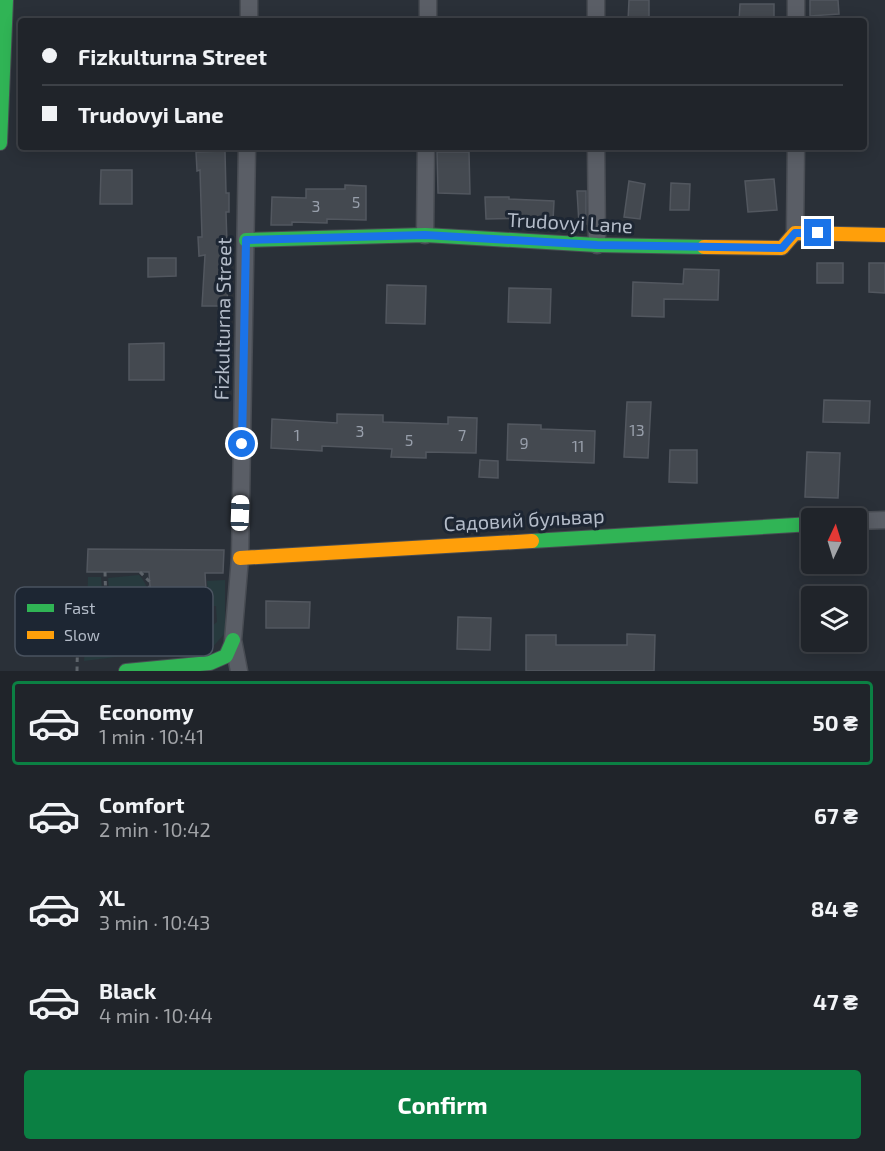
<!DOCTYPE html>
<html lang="en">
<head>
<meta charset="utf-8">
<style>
	body { margin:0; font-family:"Exo 2",sans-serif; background:#2d3036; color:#f1f3f6; height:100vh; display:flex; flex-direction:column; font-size:22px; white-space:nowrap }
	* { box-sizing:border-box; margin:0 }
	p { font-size:20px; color:#a2a4a8 }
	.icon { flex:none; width:33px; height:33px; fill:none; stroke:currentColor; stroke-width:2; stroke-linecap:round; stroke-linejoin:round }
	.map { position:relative; height:671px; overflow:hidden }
	.details { display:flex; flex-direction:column; background:#20242a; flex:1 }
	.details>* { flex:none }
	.top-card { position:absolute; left:18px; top:18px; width:849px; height:132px; border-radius:6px; box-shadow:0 3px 15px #0003,0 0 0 2px #3d4147; display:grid; align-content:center; height:132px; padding:0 24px; background:#20242a }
	.needle { width:39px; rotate:4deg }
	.tools { position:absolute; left:801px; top:508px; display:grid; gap:12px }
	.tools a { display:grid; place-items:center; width:66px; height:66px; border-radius:6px; background:#20242a; box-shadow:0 3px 15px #0003,0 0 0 2px #3d4147; font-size:30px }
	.end { position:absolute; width:27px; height:27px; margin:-14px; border:8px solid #1a73e8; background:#fff; box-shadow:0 0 0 3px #fff }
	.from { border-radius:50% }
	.car { position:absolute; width:18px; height:36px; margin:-18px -9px; border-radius:8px; box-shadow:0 0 4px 2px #0007; background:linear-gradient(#fff 24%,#345 0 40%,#fff 0 76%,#345 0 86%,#fff 0) }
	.top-card b { display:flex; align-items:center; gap:21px; height:57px; font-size:22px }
	.top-card b+b { border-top:2px solid #3d4147 }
	.top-card i { width:15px; height:15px; background:#f1f3f6 }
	ul { padding:10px 0 0; list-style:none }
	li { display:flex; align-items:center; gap:18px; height:84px; margin:0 12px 9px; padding:0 12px; border:3px solid transparent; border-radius:6px }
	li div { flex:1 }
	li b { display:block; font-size:22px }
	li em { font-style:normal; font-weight:700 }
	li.on { border-color:#0b8043 }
	li>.icon { width:54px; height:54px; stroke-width:1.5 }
	.button { display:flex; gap:12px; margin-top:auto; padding:12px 24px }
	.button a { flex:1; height:69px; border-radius:6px; background:#0b8043; color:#fff; font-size:24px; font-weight:700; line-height:69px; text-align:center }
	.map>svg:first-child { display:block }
</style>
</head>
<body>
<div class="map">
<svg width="885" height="671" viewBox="0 0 885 671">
	<rect width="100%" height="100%" fill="#2a3038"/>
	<g fill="#273a3e">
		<path d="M139,575C147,584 150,591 143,601L110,604L108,578Z"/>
		<polygon points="88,577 101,577 103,604 87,605"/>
		<polygon points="225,580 225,633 210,650 128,656 128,628 146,626 153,635 164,641 194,640 217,622 216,606 209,606 207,581"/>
		<polygon points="123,628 123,656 84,661 86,632"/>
	</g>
	<g fill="#444950" stroke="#52575f" stroke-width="1.5">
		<polygon points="629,0 649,0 649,21 628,21"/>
		<polygon points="810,0 838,0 839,14 810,16"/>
		<polygon points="740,4 774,4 774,21 739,21"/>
		<polygon points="225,151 226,193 229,193 229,212 226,212 228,276 227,306 202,306 205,255 199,256 198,237 202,237 200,170 197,171 196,152"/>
		<polygon points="437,152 469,152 470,194 438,193"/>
		<polygon points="101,170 132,170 132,204 100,204"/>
		<polygon points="774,179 777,210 748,212 745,181"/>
		<polygon points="629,181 645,184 640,219 624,217"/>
		<polygon points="671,183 690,184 689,210 670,210"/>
		<polygon points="345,185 366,186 366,220 327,219 327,223 292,222 292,225 271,225 272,197 306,198 306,189 345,189"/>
		<polygon points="577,191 586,191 586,224 579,224"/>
		<polygon points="485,197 509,197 509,199 554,201 553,221 528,221 528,218 486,219"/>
		<polygon points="148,258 176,258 176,276 148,277"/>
		<rect x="817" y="263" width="26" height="20"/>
		<polygon points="869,263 885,263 885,293 869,292"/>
		<polygon points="684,269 719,270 718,300 664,299 664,317 632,316 633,282 683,284"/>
		<polygon points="387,285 426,286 425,324 386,323"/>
		<polygon points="509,288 551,289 550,323 508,322"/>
		<polygon points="164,343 164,380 129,380 129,344"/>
		<polygon points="824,400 870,401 869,423 823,422"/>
		<polygon points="627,402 651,402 648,458 624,457"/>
		<polygon points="337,414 383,415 383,422 448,424 448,417 477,418 476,453 426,452 426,458 391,457 392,449 322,446 322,451 271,448 272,419 337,423"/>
		<polygon points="508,424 541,425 541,429 595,431 594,463 507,460"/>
		<polygon points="670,450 697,450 697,483 669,482"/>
		<polygon points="807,452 840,453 838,498 805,497"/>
		<polygon points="480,460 498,461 498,478 479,477"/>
		<polygon points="88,549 224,550 223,573 205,573 208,624 153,628 149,572 87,572"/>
		<polygon points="266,601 310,602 309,628 266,628"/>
		<polygon points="458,617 491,618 490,650 457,649"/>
		<polygon points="627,634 655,635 654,671 526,671 526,635 556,635 556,645 627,645"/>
	</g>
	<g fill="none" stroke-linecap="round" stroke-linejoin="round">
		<defs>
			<g id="street">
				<polyline points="596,0 596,21"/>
				<polyline points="249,21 249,0"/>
				<polyline points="428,21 428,0"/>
				<polyline points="796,21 796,0"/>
				<polyline points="596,147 597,245"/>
				<polyline points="795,233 796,147"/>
				<polyline points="425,235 426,147"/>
				<polyline points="856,521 885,520"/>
				<polyline points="239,671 233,640 240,558 247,147"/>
			</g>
			<g id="fast">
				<polyline points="0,143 6,0"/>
				<polyline points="246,240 425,235 597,245 704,247"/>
				<polyline points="532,541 812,524"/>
				<polyline points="126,671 210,663 226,656 233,640"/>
			</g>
			<g id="slow">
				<polyline points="704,247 782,248 795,233 885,235"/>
				<polyline points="240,558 532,541"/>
			</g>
		</defs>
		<use href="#street" stroke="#484c53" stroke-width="19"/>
		<use href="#fast" stroke="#484c53" stroke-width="16"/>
		<use href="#slow" stroke="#484c53" stroke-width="16"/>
		<g stroke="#5d636a" stroke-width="3" stroke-dasharray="4.5 4.5" stroke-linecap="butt">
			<polyline points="105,572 106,606"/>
			<polyline points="140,572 150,582 148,602"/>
			<path d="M149,622L150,628C171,642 194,641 211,623L212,618"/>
			<polyline points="126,624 126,652"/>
			<polyline points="77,671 78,619 88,618"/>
		</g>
		<use href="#street" stroke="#5a5e66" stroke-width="16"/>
		<use href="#fast" stroke="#30b455" stroke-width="14"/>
		<use href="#slow" stroke="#ff9f0a" stroke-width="14"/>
	</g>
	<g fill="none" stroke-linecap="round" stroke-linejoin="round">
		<polyline stroke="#1a73e8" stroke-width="8" points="242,444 246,240 425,235 597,245 782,248 795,233 818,233"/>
	</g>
	<g text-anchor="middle" stroke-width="6" stroke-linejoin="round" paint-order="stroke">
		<g font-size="16" fill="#989fab">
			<text x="356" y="208">5</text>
			<text x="316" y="212">3</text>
			<text x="637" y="436">13</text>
			<text x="360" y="437">3</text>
			<text x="297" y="441">1</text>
			<text x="462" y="441">7</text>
			<text x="409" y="446">5</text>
			<text x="524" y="449">9</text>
			<text x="578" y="452">11</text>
		</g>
		<g font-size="20" fill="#b4bcc9" stroke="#1d2633">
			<text transform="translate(570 223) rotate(3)" y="7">Trudovyi Lane</text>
			<text transform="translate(223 319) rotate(-89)" y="7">Fizkulturna Street</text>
			<text transform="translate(524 520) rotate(-3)" y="7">Садовий бульвар</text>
		</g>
	</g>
	<rect x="15" y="587" width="198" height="69" rx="9" fill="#1d2633" stroke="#4a5360" stroke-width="1.5"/>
	<rect x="27" y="604" width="27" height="8" fill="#30b455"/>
	<rect x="27" y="631" width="27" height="8" fill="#ff9f0a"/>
	<g font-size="16" fill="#b4bcc9">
		<text x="64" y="614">Fast</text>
		<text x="64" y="641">Slow</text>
	</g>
</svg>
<div class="tools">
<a><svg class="needle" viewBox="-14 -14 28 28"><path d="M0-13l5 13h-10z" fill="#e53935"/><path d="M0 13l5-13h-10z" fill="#a2a4a8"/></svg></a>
<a><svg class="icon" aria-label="layers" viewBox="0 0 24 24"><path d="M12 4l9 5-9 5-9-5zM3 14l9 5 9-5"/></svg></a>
</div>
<i class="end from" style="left:242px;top:444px"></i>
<i class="end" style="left:818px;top:233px"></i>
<i class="car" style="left:240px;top:513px;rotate:2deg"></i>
<div class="top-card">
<b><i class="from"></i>Fizkulturna Street</b>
<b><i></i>Trudovyi Lane</b>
</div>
</div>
<section class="details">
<ul>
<li class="on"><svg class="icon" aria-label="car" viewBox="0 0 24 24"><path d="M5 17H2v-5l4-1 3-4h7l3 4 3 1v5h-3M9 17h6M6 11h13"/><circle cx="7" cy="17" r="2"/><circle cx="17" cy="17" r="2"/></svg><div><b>Economy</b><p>1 min · 10:41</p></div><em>50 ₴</em></li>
<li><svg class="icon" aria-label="car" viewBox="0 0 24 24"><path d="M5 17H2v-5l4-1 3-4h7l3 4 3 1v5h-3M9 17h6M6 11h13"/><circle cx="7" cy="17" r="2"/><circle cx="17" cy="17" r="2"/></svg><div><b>Comfort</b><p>2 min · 10:42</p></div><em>67 ₴</em></li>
<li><svg class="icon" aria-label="car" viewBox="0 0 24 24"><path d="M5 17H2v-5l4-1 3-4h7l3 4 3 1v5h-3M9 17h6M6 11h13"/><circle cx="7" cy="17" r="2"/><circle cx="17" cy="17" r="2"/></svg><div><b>XL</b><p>3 min · 10:43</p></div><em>84 ₴</em></li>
<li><svg class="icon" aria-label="car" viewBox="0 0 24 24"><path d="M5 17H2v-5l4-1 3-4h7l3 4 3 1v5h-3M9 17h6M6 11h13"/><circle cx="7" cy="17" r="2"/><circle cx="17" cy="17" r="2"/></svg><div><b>Black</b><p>4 min · 10:44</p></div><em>47 ₴</em></li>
</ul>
<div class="button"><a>Confirm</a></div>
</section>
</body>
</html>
